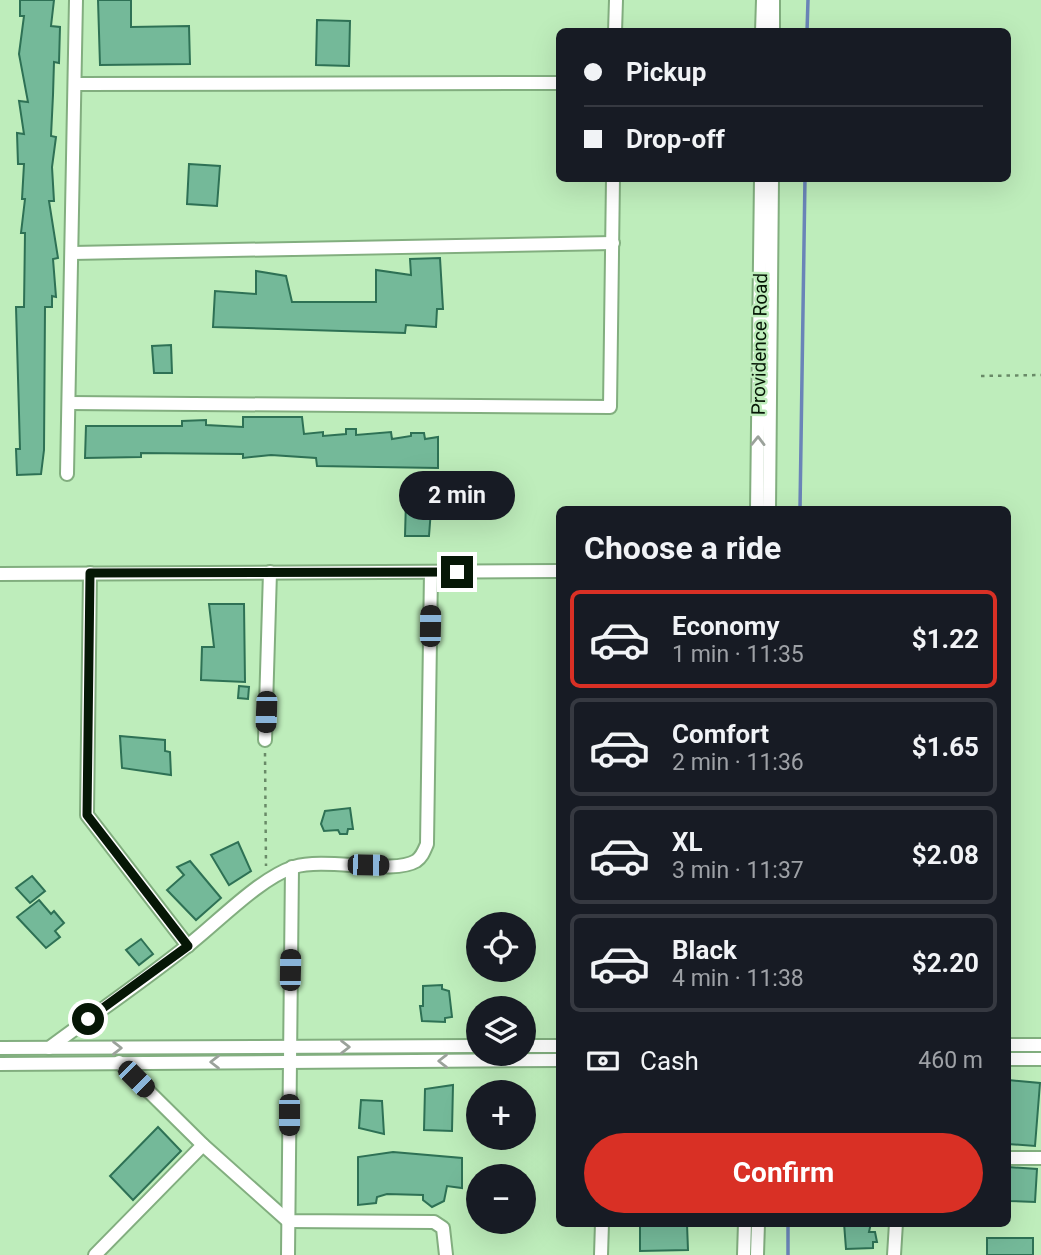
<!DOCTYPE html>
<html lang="en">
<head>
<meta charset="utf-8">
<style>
	body { margin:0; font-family:Roboto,sans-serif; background:#242831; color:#f1f3f6; height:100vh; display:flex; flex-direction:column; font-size:26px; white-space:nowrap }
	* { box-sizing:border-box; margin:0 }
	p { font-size:23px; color:#9ea1a6 }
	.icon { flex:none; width:38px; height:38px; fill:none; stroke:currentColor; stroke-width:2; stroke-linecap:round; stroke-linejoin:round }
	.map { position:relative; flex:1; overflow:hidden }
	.side { position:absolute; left:556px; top:506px; width:455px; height:721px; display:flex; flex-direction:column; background:#171b24; border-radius:10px; box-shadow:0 7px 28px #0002 }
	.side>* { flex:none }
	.top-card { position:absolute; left:556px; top:28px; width:455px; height:154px; border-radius:10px; box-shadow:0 7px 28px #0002; display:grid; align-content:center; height:154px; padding:0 28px; background:#171b24 }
	.tools { position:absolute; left:466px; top:912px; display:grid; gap:14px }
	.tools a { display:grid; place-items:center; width:70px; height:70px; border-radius:50%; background:#171b24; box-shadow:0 7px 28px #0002; font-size:35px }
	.end { position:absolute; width:32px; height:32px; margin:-16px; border:9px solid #061706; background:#fff; box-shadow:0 0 0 4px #fff }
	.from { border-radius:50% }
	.bubble { position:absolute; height:49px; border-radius:24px; background:#171b24; box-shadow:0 7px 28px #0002; font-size:23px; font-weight:700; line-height:49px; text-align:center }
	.car { position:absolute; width:21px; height:42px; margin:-21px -10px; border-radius:9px; box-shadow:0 0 5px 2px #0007; background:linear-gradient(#222 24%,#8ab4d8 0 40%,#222 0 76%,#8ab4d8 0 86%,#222 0) }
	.top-card b { display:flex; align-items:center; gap:24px; height:66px; font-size:26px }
	.top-card b+b { border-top:2px solid #363941 }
	.top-card i { width:18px; height:18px; background:#f1f3f6 }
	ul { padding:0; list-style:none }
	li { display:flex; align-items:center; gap:21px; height:98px; margin:0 14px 10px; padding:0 14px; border:4px solid #363941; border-radius:10px }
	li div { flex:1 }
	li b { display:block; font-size:26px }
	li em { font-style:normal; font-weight:700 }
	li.selected { border-color:#d93025 }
	li>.icon { width:63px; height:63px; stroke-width:1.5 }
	h2 { padding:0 28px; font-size:32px; line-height:84px }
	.pay { display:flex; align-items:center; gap:18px; height:77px; padding:0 28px; font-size:26px }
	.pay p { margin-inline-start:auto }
	.button { display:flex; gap:14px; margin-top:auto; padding:14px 28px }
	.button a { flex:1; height:80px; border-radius:42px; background:#d93025; color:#fff; font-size:28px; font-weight:700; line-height:80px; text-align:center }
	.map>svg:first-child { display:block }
</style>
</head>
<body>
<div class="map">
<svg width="1041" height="1255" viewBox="0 0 1041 1255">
	<rect width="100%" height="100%" fill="#beedbb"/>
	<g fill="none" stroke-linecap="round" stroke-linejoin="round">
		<g stroke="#6a84b8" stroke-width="3.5">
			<polyline points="807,32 808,0"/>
			<polyline points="800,509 805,178"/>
			<polyline points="788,1255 788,1223"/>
		</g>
	</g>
	<g fill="#74b999" stroke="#2e7155" stroke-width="2">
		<polygon points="20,0 54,0 51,26 60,27 59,63 54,62 53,95 51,136 56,137 52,167 54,201 49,201 58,258 53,259 56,297 52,296 52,307 45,307 44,450 41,474 17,475 16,449 20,449 16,307 24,307 25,233 21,233 25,199 22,199 24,164 18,164 17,133 24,134 19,101 28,102 19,54 24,16 20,16"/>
		<polygon points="98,0 131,0 131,27 189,26 190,64 100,65"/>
		<polygon points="317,20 350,21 349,66 316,65"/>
		<polygon points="189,164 220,166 217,206 187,204"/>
		<polygon points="440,258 443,309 437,309 436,327 406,325 405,333 213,327 215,291 256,294 256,271 286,276 292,302 376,302 376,270 411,275 410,259"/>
		<polygon points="171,345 172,373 154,373 152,346"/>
		<polygon points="243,417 302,417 304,434 323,432 323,436 346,434 346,429 356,429 356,435 391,432 392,439 411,436 411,433 424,433 425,439 438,437 438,468 317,466 316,458 271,455 243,458 243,454 141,453 141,457 85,458 86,426 182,426 182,421 206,420 206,425 243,427"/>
		<polygon points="432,496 429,536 405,536 406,500"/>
		<polygon points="209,604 244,604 245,682 201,680 202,647 214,647"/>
		<polygon points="239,686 249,687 248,699 238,698"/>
		<polygon points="120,736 165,740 165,751 170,752 171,775 122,768"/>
		<polygon points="350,808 353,829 348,829 347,834 340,834 338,830 324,831 321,824 325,811"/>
		<polygon points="238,842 251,871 229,885 211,855"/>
		<polygon points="190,861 221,898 196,920 167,890 184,875 177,867"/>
		<polygon points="32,876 45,891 30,903 16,888"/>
		<polygon points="39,900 51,914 54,911 64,923 55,931 60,937 46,948 17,917"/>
		<polygon points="141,939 153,954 139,965 126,950"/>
		<polygon points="442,985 442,989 449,991 452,1017 445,1018 445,1022 422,1021 420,1006 423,1006 423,986"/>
		<polygon points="1008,1080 1040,1083 1035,1146 1008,1144"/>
		<polygon points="453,1085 452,1131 424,1130 425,1089"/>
		<polygon points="361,1100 382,1101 384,1134 359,1128"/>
		<polygon points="158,1127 181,1151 133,1200 110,1176"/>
		<polygon points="393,1152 462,1158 462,1188 447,1186 444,1201 432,1207 423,1200 423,1195 387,1194 377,1197 376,1203 358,1205 358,1157"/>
		<polygon points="1008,1167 1037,1169 1035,1202 1008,1201"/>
		<polygon points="844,1223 871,1223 869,1232 875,1232 877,1242 873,1242 873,1248 846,1249"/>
		<polygon points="687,1224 688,1250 640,1251 640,1225"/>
		<rect x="987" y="1238" width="46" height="17"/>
	</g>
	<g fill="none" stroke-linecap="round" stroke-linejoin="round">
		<defs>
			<g id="minor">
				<polyline points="615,32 616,0"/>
				<polyline points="762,32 763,0"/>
				<polyline points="773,32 773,0"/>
				<polyline points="75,84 560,83"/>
				<polyline points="72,253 613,243"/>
				<polyline points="69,403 610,407 613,178"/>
				<polyline points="67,474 76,0"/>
				<polyline points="757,509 761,178"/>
				<polyline points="769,509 772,178"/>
				<polyline points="90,573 87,815 188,946"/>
				<polyline points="0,574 560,571"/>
				<polyline points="265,740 270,572"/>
				<polyline points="1008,1045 1041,1045"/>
				<polyline points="523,1046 560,1046"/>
				<polyline points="0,1048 478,1046"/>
				<path d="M49,1048C96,1013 145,980 191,943C219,921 260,878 294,867C325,857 393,875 416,861C422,857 424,851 427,844L431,572"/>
				<polyline points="1008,1059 1041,1059"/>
				<polyline points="119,1062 203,1145 288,1221 434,1222 443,1228 446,1255"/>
				<polyline points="0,1064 560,1060"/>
				<polyline points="1008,1158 1041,1158"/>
				<polyline points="95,1255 203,1145"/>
				<polyline points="288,1255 292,867"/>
				<polyline points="601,1255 602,1223"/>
				<polyline points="744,1255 745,1223"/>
				<polyline points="757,1255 758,1223"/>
				<polyline points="894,1255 896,1223"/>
			</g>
		</defs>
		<use href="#minor" stroke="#82ae7f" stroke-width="16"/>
		<g stroke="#698a67" stroke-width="2.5" stroke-dasharray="3.5 5" stroke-linecap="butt">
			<polyline points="981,376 1041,375"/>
			<polyline points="265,753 266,866"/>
		</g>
		<use href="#minor" stroke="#fff" stroke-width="12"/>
	</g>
	<defs><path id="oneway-chevron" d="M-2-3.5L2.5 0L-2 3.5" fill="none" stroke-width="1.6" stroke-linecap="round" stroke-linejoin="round" transform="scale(1.75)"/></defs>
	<g stroke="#9ba29b">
		<use href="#oneway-chevron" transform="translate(758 441) rotate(-89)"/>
		<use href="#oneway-chevron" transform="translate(345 1047)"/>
		<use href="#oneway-chevron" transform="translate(117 1048)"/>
		<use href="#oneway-chevron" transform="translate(443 1061) rotate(180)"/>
		<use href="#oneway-chevron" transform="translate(215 1062) rotate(180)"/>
	</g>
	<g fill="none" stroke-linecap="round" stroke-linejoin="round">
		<polyline stroke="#061706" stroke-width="9" points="88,1019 188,946 87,815 90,573 457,572"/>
	</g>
	<g text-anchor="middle" stroke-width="5" stroke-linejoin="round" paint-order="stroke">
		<g font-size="19" fill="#061706" stroke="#beedbb">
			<text transform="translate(759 344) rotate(-89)" y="7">Providence Road</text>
		</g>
	</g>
</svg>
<div class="tools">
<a><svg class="icon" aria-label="locate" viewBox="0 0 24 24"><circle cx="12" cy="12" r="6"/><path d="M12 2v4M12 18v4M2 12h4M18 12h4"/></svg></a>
<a><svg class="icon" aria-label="layers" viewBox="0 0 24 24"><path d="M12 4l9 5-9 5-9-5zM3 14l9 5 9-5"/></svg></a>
<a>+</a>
<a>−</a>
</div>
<i class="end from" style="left:88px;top:1019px"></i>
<i class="end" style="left:457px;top:572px"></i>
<div class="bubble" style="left:399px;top:471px;width:116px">2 min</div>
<i class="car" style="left:430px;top:626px;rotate:1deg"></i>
<i class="car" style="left:266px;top:712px;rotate:182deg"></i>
<i class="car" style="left:368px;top:865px;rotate:91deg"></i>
<i class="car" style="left:290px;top:970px;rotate:1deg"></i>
<i class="car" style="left:136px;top:1079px;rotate:135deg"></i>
<i class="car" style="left:289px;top:1115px;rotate:180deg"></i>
<div class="top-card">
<b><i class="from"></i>Pickup</b>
<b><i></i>Drop-off</b>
</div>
<section class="side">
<h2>Choose a ride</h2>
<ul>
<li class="selected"><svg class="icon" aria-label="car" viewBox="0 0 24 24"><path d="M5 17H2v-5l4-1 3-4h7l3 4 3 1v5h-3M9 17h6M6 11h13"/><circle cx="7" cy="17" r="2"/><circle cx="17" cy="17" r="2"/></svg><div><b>Economy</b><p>1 min · 11:35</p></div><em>$1.22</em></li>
<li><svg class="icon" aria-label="car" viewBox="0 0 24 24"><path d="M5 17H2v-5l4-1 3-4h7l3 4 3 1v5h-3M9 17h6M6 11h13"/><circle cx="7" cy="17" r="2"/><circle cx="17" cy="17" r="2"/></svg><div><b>Comfort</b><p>2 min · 11:36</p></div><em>$1.65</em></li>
<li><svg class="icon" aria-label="car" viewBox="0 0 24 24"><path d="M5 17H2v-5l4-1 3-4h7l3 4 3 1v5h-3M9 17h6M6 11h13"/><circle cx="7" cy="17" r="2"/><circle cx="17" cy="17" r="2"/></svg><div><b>XL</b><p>3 min · 11:37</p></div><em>$2.08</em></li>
<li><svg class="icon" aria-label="car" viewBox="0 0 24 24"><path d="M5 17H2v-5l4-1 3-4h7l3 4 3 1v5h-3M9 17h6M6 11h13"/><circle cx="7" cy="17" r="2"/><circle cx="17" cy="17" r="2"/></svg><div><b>Black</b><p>4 min · 11:38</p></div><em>$2.20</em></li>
</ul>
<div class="pay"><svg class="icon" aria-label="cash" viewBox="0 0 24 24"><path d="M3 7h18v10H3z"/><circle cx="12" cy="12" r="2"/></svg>Cash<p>460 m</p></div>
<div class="button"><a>Confirm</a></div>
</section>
</div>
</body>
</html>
